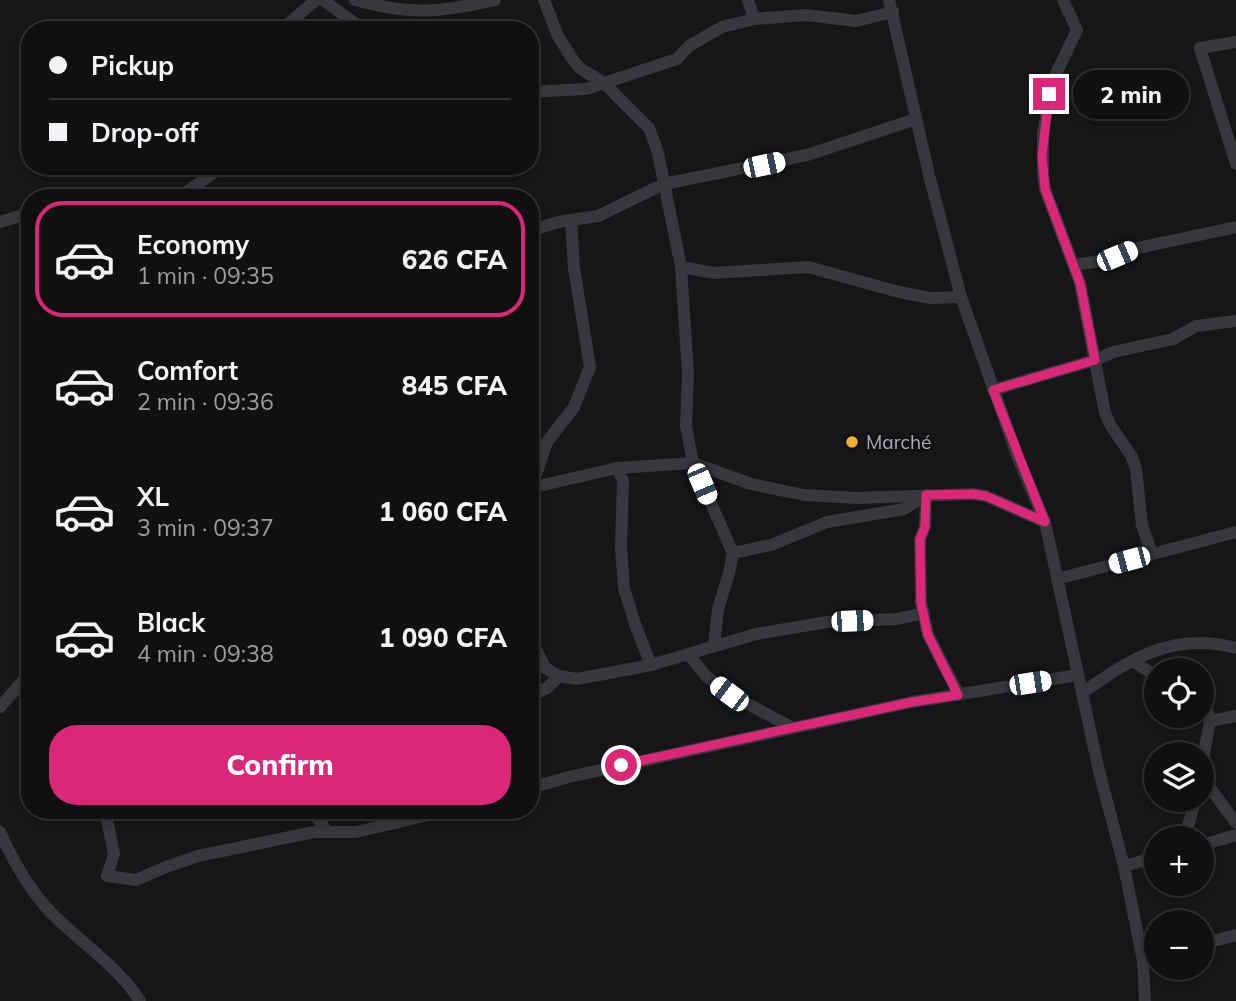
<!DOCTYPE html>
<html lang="en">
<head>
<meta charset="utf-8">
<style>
	body { margin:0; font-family:Mulish,sans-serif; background:#1e1e20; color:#f1f3f6; height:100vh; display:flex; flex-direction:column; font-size:26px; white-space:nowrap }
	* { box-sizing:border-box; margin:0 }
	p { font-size:23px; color:#9c9d9f }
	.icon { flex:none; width:38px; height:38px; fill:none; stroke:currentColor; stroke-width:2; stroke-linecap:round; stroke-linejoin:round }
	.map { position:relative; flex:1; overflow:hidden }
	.panel { position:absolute; left:21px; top:189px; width:518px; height:630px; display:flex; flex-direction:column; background:#101012; border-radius:28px; box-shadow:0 4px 10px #0003,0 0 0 2px #303032 }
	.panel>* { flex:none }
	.hud { position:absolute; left:21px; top:21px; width:518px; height:154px; border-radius:28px; box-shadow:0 4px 10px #0003,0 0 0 2px #303032; display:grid; align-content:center; height:154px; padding:0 28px; background:#101012 }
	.fabs { position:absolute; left:1144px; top:658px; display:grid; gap:14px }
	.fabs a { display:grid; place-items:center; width:70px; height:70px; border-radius:50%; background:#101012; box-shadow:0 4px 10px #0003,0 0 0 2px #303032; font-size:35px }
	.end { position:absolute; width:32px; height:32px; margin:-16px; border:9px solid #db2777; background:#fff; box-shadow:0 0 0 4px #fff }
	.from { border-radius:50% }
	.bubble { position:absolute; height:49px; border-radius:24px; background:#101012; box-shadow:0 4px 10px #0003,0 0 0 2px #303032; font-size:23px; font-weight:800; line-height:49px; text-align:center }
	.car { position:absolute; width:21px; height:42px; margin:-21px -10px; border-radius:9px; box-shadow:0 0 5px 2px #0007; background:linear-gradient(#fff 24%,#345 0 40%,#fff 0 76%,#345 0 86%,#fff 0) }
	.hud b { display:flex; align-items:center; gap:24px; height:66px; font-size:26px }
	.hud b+b { border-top:2px solid #303032 }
	.hud i { width:18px; height:18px; background:#f1f3f6 }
	ul { padding:12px 0 0; list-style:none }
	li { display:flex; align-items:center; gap:21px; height:116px; margin:0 14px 10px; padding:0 14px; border:4px solid transparent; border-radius:28px }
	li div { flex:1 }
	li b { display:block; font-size:26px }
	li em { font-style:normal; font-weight:800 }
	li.current { border-color:#db2777 }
	li>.icon { width:63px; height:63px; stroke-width:1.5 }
	.action { display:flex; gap:14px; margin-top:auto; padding:14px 28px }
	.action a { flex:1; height:80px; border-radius:28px; background:#db2777; color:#fff; font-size:28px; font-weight:800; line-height:80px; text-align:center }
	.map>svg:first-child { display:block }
</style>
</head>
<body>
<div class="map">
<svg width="1236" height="1001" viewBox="0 0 1236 1001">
	<rect width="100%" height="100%" fill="#161618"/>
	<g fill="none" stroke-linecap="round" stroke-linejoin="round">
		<g stroke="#37383d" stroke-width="12">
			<polyline points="323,0 364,30"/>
			<path d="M355,0C414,16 437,12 495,0"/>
			<polyline points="544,0 558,36 573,60 581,69 604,83 649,128 658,153 681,267 714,273 808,267 899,292 930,298 961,297"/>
			<polyline points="748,0 754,19"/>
			<polyline points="889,0 930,179 961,297 1018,458 1045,522 1099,771 1124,866 1143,961 1145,1001"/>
			<polyline points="1063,0 1077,30 1052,82 1043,134 1043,175 1045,189 1080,283 1105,413 1111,426 1132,457 1136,469 1142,525 1152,554"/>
			<polyline points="281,30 316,0"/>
			<polyline points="1236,42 1200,48 1236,164"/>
			<polyline points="530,92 586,89 677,59 689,46 722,27 754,19 806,15 856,21 893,12"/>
			<polyline points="178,198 223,166"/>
			<polyline points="0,222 30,213"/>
			<polyline points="530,231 558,222 598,216 664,184 807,155 916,119"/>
			<polyline points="1074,265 1101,261 1133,249 1236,227"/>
			<polyline points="681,267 688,373 686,426 693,463 733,553 729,573 718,609 714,646"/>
			<polyline points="993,390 1095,360 1113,352 1173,339 1196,326 1236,321"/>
			<polyline points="617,468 623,481 621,548 624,588 635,624 651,665"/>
			<polyline points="532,486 547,442 574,407 590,367 574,268 571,220"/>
			<polyline points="530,488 617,468 693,463 751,484 804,495 856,498 972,494 986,496 1045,522"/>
			<polyline points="926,495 925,527 920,539 921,603 928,635 959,695"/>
			<polyline points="733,553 771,545 827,522 904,509 926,495"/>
			<polyline points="1057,579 1236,532"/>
			<polyline points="530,628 533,643 545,668 559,676 577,679 651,665 756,634 827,622 897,619 924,613"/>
			<polyline points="688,654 706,676 729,694 793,728"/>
			<polyline points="1133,661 1157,677"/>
			<path d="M1082,693C1131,658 1175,631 1236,648"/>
			<polyline points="530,696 547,688 559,676"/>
			<polyline points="1202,706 1207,709 1210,721 1202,764"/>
			<polyline points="0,707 30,673"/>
			<polyline points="1210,721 1236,716"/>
			<polyline points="1202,777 1236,823"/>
			<polyline points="530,788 569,777 912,702 1078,675"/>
			<polyline points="105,810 114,854 107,876 136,880 166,867 198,856 314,832 356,832 450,810"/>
			<polyline points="312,810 327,832"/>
			<path d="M0,832C12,859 26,884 45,906C74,939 116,963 140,1001"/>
			<polyline points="1185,838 1195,800"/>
			<polyline points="1202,845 1236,835"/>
			<polyline points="1124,866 1157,857"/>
			<polyline points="1202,944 1236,935"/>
			<polyline points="1143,961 1157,957"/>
		</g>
	</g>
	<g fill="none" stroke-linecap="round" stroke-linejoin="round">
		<polyline stroke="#db2777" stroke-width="9" points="621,765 912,702 958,695 928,635 921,603 920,539 925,527 926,495 972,494 986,496 1045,522 993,390 1095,360 1080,283 1045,189 1042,156 1049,94"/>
	</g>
	<circle fill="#f2b134" stroke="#111113" stroke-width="2.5" cx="852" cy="442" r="7"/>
	<g text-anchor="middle" stroke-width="5" stroke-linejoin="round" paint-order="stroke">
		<g font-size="19" fill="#a8adb8" stroke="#111113" text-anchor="start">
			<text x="866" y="449">Marché</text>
		</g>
	</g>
</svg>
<div class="fabs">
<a><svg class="icon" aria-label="locate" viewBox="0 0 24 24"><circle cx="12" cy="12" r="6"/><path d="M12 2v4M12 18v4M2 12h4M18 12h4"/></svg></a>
<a><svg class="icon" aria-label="layers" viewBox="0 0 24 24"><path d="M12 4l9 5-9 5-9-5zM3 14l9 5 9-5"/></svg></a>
<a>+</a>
<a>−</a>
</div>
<i class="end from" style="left:621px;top:765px"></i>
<i class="end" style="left:1049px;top:94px"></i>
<div class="bubble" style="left:1073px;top:70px;width:116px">2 min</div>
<i class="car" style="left:764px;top:165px;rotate:78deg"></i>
<i class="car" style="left:1117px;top:256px;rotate:67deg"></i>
<i class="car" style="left:702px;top:484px;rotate:157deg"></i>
<i class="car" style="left:1129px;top:560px;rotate:255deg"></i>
<i class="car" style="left:852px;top:621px;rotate:88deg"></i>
<i class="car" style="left:1030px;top:683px;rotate:81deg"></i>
<i class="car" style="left:729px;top:694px;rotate:307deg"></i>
<div class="hud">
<b><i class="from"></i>Pickup</b>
<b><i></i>Drop-off</b>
</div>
<section class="panel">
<ul>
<li class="current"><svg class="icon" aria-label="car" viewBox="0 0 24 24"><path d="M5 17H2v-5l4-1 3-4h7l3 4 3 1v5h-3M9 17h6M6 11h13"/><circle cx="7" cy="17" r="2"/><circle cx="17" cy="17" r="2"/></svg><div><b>Economy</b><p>1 min · 09:35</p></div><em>626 CFA</em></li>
<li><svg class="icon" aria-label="car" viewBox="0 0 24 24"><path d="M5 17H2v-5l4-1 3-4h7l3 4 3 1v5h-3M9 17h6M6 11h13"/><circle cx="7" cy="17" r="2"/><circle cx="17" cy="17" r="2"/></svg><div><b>Comfort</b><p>2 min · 09:36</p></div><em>845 CFA</em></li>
<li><svg class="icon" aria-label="car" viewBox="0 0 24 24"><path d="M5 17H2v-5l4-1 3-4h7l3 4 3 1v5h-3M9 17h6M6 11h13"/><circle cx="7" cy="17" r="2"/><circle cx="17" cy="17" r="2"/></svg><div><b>XL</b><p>3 min · 09:37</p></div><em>1 060 CFA</em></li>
<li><svg class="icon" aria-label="car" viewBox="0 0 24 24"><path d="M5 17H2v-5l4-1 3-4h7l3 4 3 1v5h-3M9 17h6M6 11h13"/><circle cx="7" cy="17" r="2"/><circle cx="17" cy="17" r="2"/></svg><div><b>Black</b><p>4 min · 09:38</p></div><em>1 090 CFA</em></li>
</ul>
<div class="action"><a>Confirm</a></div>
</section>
</div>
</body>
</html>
